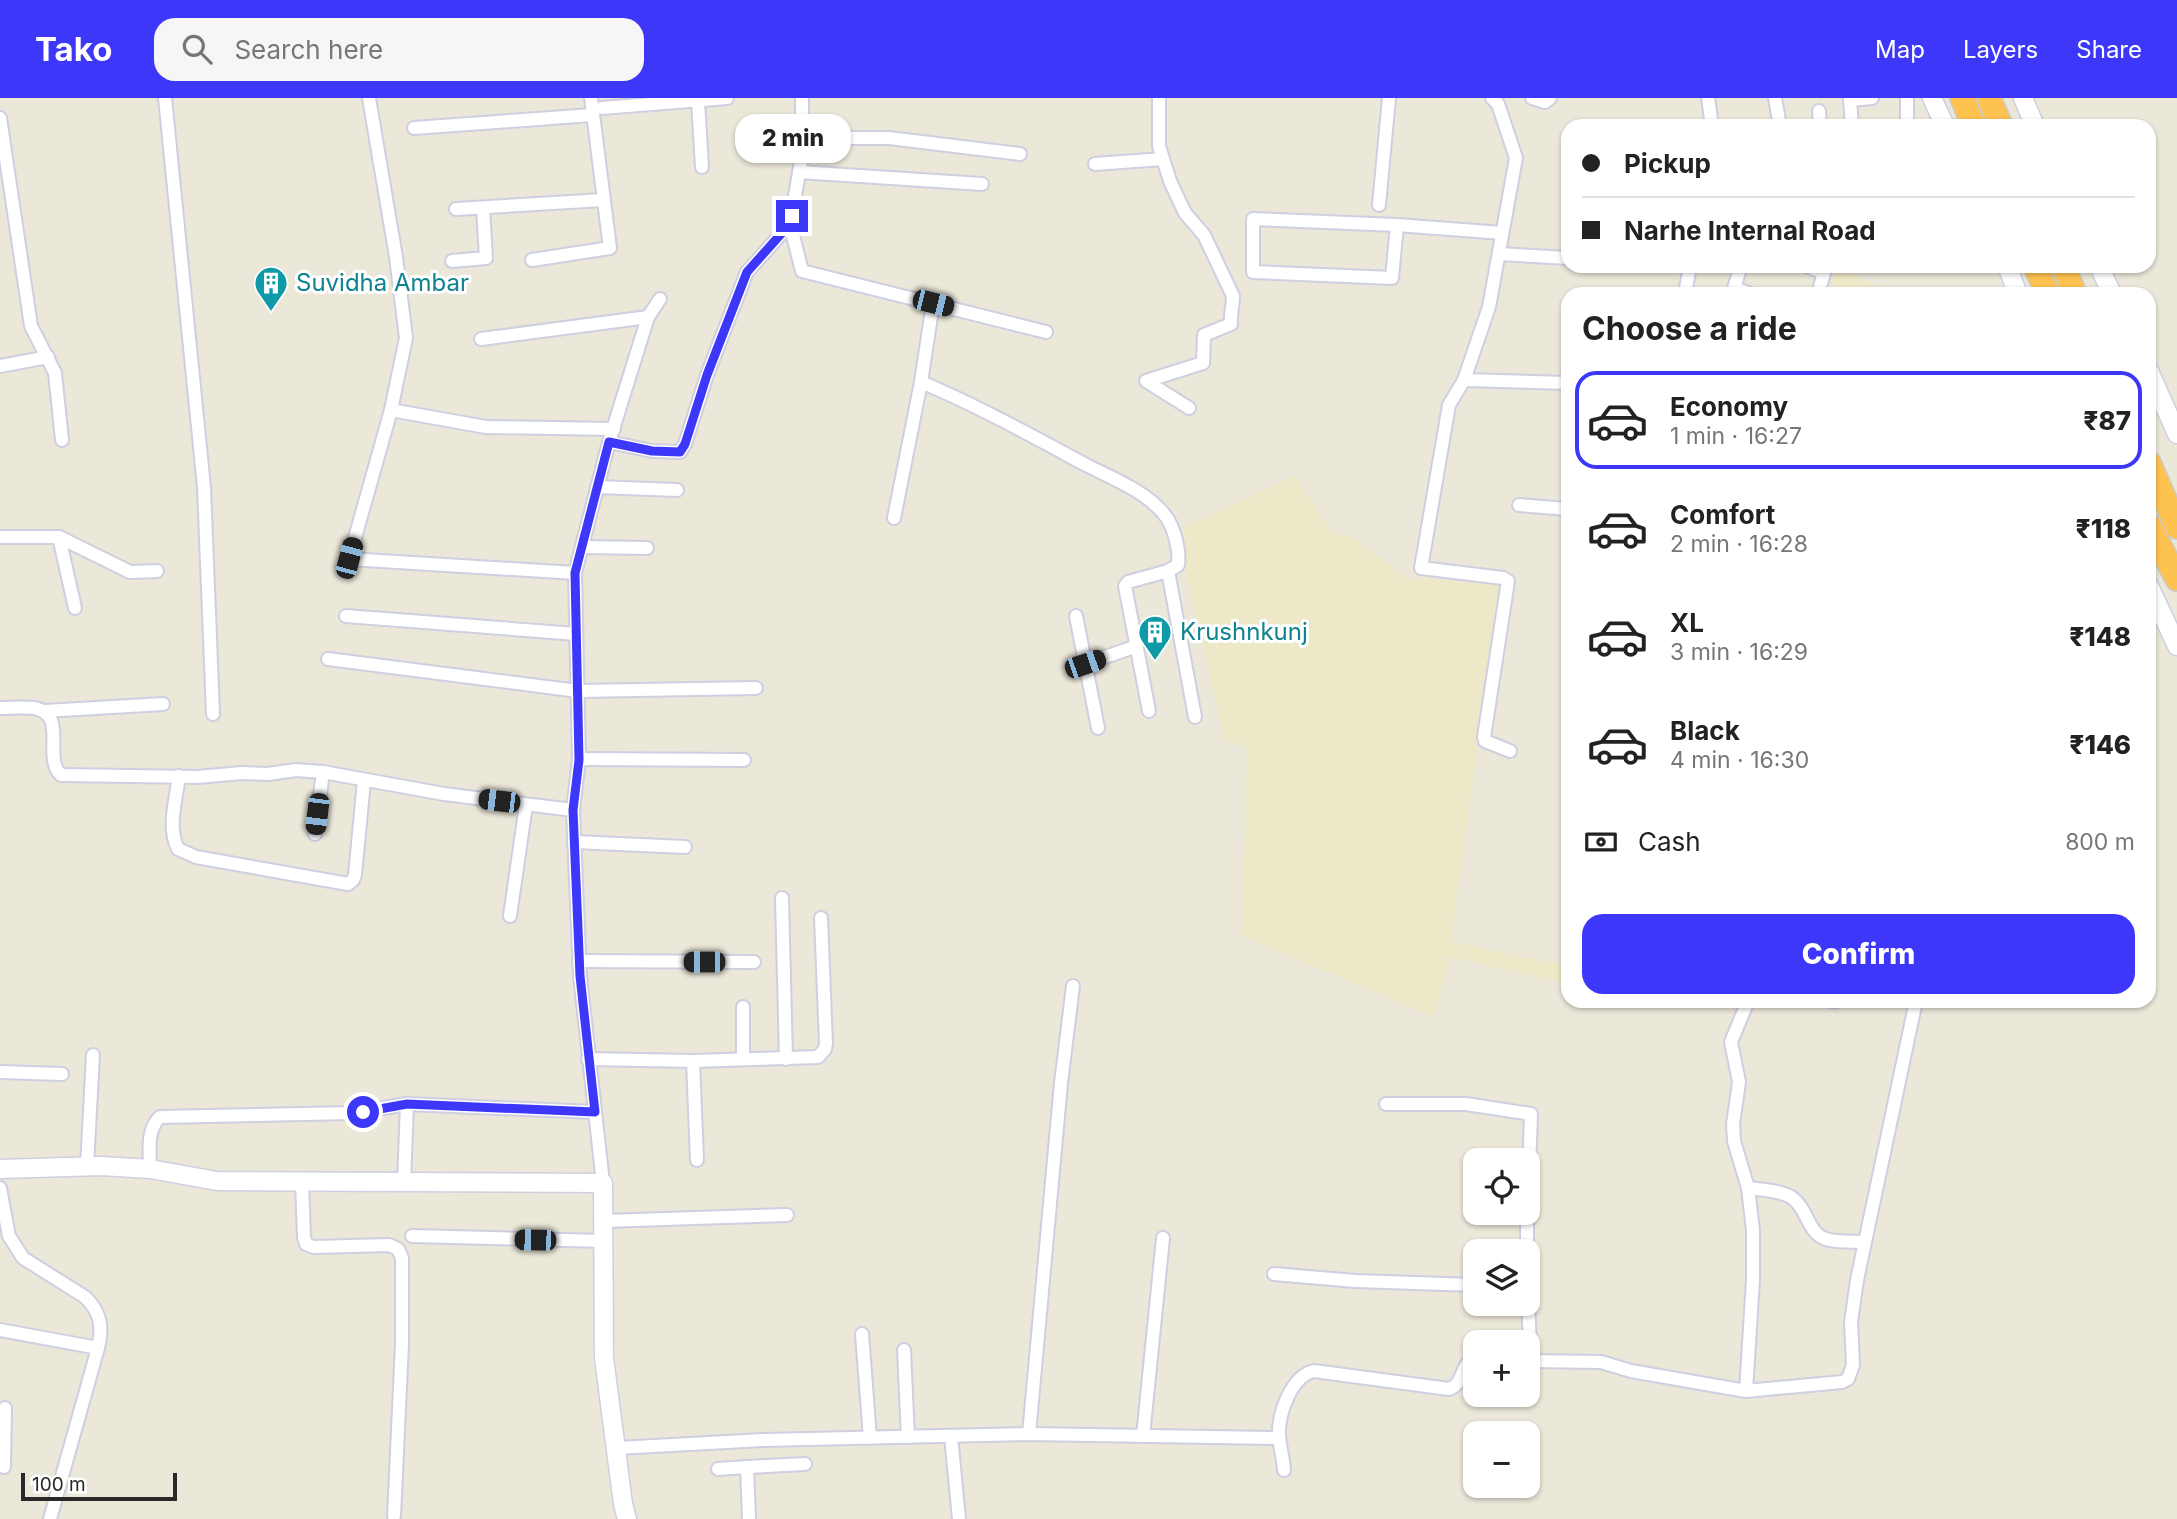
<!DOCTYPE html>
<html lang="en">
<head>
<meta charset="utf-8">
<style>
	body { margin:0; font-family:Inter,sans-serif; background:#f6f6f6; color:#222; height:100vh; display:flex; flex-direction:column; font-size:26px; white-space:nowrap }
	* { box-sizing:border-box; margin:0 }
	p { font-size:23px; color:#767676 }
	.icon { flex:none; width:38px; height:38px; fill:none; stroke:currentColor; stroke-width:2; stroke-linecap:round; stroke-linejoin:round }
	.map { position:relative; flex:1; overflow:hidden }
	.panel { position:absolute; left:1561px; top:189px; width:595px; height:721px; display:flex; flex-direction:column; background:#fff; border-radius:21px; box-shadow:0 2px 5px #0004 }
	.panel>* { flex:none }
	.top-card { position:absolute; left:1561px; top:21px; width:595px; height:154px; border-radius:21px; box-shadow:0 2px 5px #0004; display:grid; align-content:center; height:154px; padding:0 21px; background:#fff }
	.controls { position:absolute; left:1463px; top:1050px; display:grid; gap:14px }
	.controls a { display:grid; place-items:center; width:77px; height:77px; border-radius:14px; background:#fff; box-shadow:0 2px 5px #0004; font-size:35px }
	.scale { position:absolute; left:21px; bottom:18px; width:156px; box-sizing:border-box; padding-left:7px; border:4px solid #282828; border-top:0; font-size:19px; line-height:24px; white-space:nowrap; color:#282828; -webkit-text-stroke:5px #fff; paint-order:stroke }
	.end { position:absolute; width:32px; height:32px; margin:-16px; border:9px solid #3d37fa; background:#fff; box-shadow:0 0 0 4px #fff }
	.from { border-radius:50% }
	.bubble { position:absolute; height:49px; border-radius:21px; background:#fff; box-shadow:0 2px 5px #0004; font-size:23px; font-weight:800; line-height:49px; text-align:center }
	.car { position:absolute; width:21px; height:42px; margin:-21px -10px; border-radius:9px; box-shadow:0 0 5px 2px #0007; background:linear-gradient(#222 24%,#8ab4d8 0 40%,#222 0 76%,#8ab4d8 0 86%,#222 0) }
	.top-card b { display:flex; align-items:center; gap:24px; height:66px; font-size:26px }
	.top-card b+b { border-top:2px solid #e0e0e0 }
	.top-card i { width:18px; height:18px; background:#222 }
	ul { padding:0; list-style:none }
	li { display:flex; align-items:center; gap:21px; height:98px; margin:0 14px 10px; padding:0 7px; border:4px solid transparent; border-radius:21px }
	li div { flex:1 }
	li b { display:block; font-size:26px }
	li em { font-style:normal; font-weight:800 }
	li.active { border-color:#3d37fa }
	li>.icon { width:63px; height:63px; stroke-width:1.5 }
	h2 { padding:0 21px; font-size:32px; line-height:84px }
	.pay { display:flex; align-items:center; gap:18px; height:77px; padding:0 21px; font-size:26px }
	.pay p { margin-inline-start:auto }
	.primary-button { display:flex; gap:14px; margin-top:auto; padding:14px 21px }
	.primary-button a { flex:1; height:80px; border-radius:21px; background:#3d37fa; color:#fff; font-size:28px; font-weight:800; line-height:80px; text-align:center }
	header { display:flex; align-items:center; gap:42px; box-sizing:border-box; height:98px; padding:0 35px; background:#3d37fa; color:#fff }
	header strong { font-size:33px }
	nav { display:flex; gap:38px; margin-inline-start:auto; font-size:24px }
	.search { width:490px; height:63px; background:#f6f6f6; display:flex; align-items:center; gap:18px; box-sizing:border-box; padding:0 24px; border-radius:21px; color:#767676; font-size:26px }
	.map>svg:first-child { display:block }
</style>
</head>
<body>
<header>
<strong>Tako</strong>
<div class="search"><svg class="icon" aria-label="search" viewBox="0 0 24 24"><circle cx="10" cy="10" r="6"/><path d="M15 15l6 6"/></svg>Search here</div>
<nav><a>Map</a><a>Layers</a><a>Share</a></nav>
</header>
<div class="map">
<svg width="2177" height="1421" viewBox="0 0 2177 1421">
	<rect width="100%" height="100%" fill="#ebe7d9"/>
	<g fill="#ede9c8">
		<polygon points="1836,169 1874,186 1874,196 1829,196"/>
		<polygon points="1295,378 1334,437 1350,438 1411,483 1414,480 1500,487 1451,843 1521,859 1568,867 1568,886 1450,859 1434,919 1242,838 1247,649 1225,643 1176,433"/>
	</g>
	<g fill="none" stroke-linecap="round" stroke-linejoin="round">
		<defs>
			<g id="street">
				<polyline points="165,0 204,389 213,616"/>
				<polyline points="369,0 396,159 406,240 391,312 349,461 575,475"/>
				<path d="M1159,0V48L1170,83L1185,115L1204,137L1233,198C1233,208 1230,215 1231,226L1204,237L1203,265L1146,283L1189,310"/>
				<polyline points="1492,0 1498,6 1516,60 1489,209 1464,282 1449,307 1421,470 1503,480 1508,483 1484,639 1485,643 1510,653"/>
				<polyline points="1532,0 1545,4 1550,0"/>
				<polyline points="1708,0 1712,28"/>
				<polyline points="1775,0 1780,28"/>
				<polyline points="698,3 702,69"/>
				<polyline points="602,10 727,0"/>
				<polyline points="1819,13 1820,28"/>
				<polyline points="0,20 31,228 55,275 62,342"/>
				<polyline points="1852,28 1850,2 1872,0"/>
				<polyline points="1907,28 1907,0"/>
				<polyline points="414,30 592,17"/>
				<polyline points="802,40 889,40 1020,56"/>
				<polyline points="1095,66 1163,61"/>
				<polyline points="799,74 982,86"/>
				<polyline points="1379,107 1389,0"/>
				<polyline points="456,111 603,102"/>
				<polyline points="790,126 802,173 1046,234"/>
				<polyline points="1397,127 1392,180 1253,174 1253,121 1397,127 1502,135"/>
				<polyline points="1499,156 1568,160"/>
				<polyline points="532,162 610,150 591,0"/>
				<polyline points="452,163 486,160 483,110"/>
				<polyline points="1741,168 1734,190 1751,196"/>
				<polyline points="1806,168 1824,175"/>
				<polyline points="1685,196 1690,168"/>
				<polyline points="1818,196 1826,168"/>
				<path d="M933,205L921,284C978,308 1032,338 1086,367C1112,380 1145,393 1164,416C1174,428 1180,452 1178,467L1168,473L1128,484L1125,488L1149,613"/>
				<polyline points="481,241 648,219"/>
				<polyline points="0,268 48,259"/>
				<polyline points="1464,282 1568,285"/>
				<polyline points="391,312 486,329 614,331"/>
				<polyline points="609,344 652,353 680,354 685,346 707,277 747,174 790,126 802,58 802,0"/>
				<polyline points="597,389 677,392"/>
				<polyline points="1519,407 1568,411"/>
				<polyline points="894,420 921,284"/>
				<polyline points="0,439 59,439 130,474 157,473"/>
				<polyline points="59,439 75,510"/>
				<polyline points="582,449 647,450"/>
				<polyline points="1168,473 1195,619"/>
				<polyline points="346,518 576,536"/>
				<polyline points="1076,518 1098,630"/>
				<polyline points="328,561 578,593 756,590"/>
				<polyline points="1085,566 1137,548"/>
				<path d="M0,610C11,610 24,609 34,610C69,616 42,660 61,677L197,679L242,675L268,676L296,672L323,674L444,696L573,712"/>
				<polyline points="45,613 163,606"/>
				<polyline points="579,661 744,662"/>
				<path d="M179,678C176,702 167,729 178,751L196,759L348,786L353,782L355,777L364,683"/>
				<polyline points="315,736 323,674"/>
				<polyline points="574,744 685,749"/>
				<polyline points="782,800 786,961"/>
				<polyline points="510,818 526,707"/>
				<polyline points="579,863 754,864"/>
				<polyline points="1830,903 1835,904"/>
				<polyline points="743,909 743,961"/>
				<polyline points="588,961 693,963 818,959 825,951 826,945 821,820"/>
				<polyline points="693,963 697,1062"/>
				<polyline points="0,974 62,976"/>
				<polyline points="1386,1006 1466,1006 1531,1016 1528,1102"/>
				<polyline points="87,1068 93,957"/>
				<path d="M150,1071C150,1054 146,1032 160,1019L353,1015L407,1006L595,1014"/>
				<polyline points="302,1083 304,1139 306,1146 313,1149 389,1147 398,1151 402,1160 402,1246 394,1418"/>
				<polyline points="404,1084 407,1006"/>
				<polyline points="603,1085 580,878 573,712 579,661 575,475 609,344 648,219 660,201"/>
				<path d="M0,1090L9,1138L23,1160L85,1199C101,1214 103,1230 98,1250L50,1421"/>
				<path d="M1748,1090C1761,1092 1779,1092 1791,1099C1808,1110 1807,1135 1826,1141C1837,1145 1853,1143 1865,1144"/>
				<polyline points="603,1123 787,1117"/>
				<polyline points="412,1138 603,1143"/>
				<polyline points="1527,1153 1527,1115"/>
				<polyline points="1274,1176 1355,1183 1475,1187"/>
				<polyline points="1528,1206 1531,1263"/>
				<polyline points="0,1232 98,1250"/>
				<polyline points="862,1236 870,1340"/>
				<polyline points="904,1252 908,1339"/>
				<polyline points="1528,1263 1601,1264 1631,1273 1746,1293 1842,1284 1848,1281 1853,1267 1851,1224 1857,1182 1916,903"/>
				<polyline points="1746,1293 1753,1182 1753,1132 1748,1090 1734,1043 1733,1026 1739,984 1731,944 1748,903"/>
				<polyline points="1029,1336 1061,985 1073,888"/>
				<polyline points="951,1338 959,1421"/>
				<polyline points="1143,1338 1163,1140"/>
				<polyline points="617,1350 763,1342 1029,1336 1279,1340"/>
				<polyline points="4,1369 5,1310"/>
				<polyline points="718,1371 747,1369"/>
				<path d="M1284,1372C1283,1360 1280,1349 1279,1338C1278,1316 1291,1278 1314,1273L1449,1291C1461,1287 1461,1275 1467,1266L1475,1263"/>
				<polyline points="749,1421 747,1369 805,1366"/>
			</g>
			<g id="secondary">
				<polyline points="1932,0 1945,28"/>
				<polyline points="2023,0 2035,28"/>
				<polyline points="2007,168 2018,196"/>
				<polyline points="2099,168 2112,196"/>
				<polyline points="2149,273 2177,336"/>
				<polyline points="2149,488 2177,548"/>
				<polyline points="0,1071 102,1068 150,1071 217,1083 603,1085 604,1260 623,1406 627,1421"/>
			</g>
			<g id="highway">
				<polyline points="1962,0 1974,28"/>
				<polyline points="1989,0 2001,28"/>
				<polyline points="2035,168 2048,196"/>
				<polyline points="2063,168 2075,196"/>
				<polyline points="2149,365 2177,429"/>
				<polyline points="2149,427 2177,481"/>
			</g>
		</defs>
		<use href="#street" stroke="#cfcfe1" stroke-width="16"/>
		<use href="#secondary" stroke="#cfcfe1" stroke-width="21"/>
		<use href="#highway" stroke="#cbcbcb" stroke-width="26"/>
		<use href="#street" stroke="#fff" stroke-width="12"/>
		<use href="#secondary" stroke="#fff" stroke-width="18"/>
		<use href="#highway" stroke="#fec251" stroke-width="23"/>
	</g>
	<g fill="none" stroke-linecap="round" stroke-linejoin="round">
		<polyline stroke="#3d37fa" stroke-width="9" points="363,1014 407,1006 595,1014 580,878 573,712 579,662 575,475 609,344 652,353 680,354 685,346 707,277 747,174 790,126 792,118"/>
	</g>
	<defs>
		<symbol id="building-pin" viewBox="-11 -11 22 30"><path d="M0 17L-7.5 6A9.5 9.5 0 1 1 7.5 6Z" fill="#0f9aa8" stroke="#fff"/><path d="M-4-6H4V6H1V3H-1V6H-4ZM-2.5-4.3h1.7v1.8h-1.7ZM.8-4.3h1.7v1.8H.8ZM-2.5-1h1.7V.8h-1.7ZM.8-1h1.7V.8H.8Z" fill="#fff"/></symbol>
	</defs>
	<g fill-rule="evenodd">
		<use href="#building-pin" x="252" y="166" width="38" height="52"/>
		<use href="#building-pin" x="1136" y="515" width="38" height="52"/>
	</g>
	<g text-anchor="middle" stroke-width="6" stroke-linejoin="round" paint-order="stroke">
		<g font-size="24" fill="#0d838f" stroke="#fff" text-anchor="start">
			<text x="296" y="193">Suvidha Ambar</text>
			<text x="1180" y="542">Krushnkunj</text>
		</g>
	</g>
</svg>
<div class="controls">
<a><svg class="icon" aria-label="locate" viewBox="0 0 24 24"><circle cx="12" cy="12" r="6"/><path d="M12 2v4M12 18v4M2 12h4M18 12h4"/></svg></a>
<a><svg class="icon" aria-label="layers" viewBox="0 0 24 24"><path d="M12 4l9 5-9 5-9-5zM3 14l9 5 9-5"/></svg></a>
<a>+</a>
<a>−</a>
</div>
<div class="scale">100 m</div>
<i class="end from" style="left:363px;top:1014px"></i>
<i class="end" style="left:792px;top:118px"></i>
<div class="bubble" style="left:735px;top:16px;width:116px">2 min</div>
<i class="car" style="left:933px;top:205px;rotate:104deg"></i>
<i class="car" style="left:349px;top:460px;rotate:15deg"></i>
<i class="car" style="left:1085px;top:566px;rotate:71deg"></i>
<i class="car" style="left:499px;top:703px;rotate:277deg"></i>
<i class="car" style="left:317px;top:716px;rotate:187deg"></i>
<i class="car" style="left:704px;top:864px;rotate:270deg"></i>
<i class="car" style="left:535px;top:1142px;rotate:271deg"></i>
<div class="top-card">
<b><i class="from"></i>Pickup</b>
<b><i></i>Narhe Internal Road</b>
</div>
<section class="panel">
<h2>Choose a ride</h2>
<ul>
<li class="active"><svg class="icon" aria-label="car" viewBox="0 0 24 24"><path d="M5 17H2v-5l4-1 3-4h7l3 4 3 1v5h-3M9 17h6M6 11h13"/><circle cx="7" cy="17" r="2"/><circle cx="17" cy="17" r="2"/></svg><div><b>Economy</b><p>1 min · 16:27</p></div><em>₹87</em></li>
<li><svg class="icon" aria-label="car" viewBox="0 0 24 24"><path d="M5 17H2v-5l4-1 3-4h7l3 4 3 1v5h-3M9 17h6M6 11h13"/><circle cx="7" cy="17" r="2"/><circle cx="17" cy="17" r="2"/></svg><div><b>Comfort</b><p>2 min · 16:28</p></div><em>₹118</em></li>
<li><svg class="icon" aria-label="car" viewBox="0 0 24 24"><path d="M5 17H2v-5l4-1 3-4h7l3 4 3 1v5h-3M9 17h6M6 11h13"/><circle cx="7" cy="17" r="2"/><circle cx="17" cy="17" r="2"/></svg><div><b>XL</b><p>3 min · 16:29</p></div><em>₹148</em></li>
<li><svg class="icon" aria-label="car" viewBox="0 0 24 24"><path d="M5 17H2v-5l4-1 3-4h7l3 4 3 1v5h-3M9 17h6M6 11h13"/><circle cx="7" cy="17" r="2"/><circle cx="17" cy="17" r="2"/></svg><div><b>Black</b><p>4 min · 16:30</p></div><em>₹146</em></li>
</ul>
<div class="pay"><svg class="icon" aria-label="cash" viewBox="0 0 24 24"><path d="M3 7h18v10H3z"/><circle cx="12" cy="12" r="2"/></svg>Cash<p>800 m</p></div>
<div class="primary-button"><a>Confirm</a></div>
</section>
</div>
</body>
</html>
